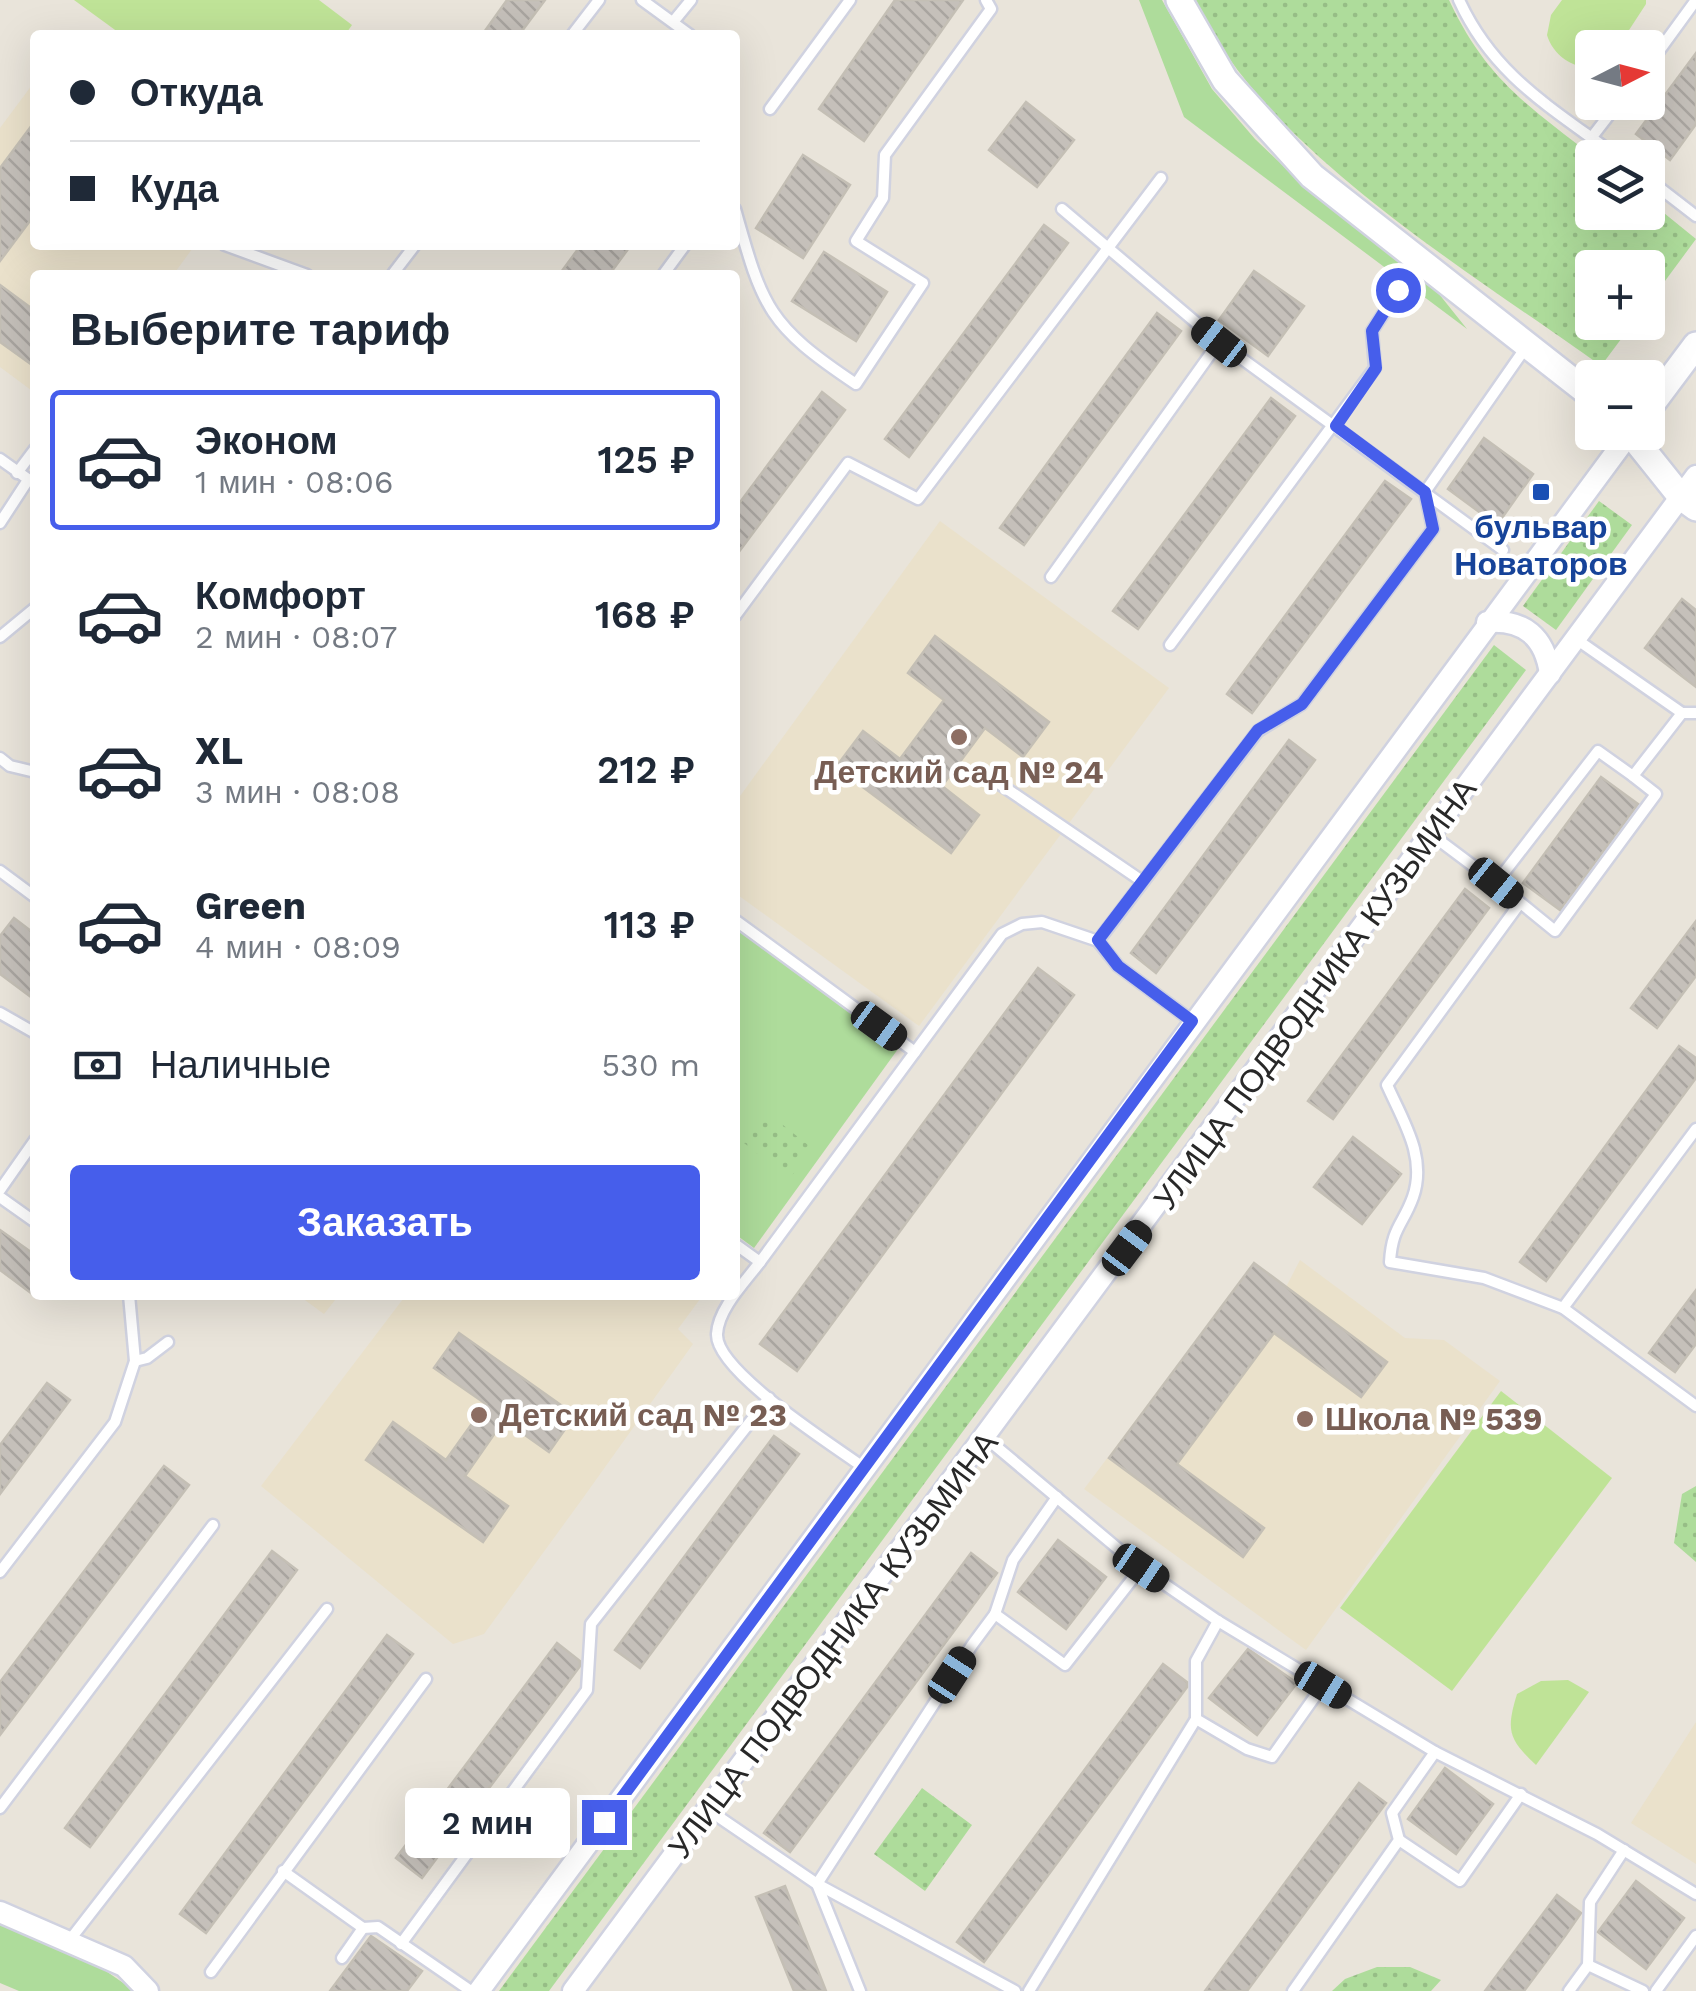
<!DOCTYPE html>
<html lang="ru">
<head>
<meta charset="utf-8">
<style>
	body { margin:0; font-family:"Work Sans",sans-serif; background:#f6f6f7; color:#1f2937; height:100vh; display:flex; flex-direction:column; font-size:38px; white-space:nowrap }
	* { box-sizing:border-box; margin:0 }
	p { font-size:32px; color:#747a83 }
	.icon { flex:none; width:55px; height:55px; fill:none; stroke:currentColor; stroke-width:2; stroke-linecap:round; stroke-linejoin:round }
	.map { position:relative; flex:1; overflow:hidden }
	.panel { position:absolute; left:30px; top:270px; width:710px; height:1030px; display:flex; flex-direction:column; background:#fff; border-radius:10px; box-shadow:0 10px 40px #0002 }
	.panel>* { flex:none }
	.guide { position:absolute; left:30px; top:30px; width:710px; height:220px; border-radius:10px; box-shadow:0 10px 40px #0002; display:grid; align-content:center; height:220px; padding:0 40px; background:#fff }
	.needle { width:65px; rotate:84deg }
	.controls { position:absolute; left:1575px; top:30px; display:grid; gap:20px }
	.controls a { display:grid; place-items:center; width:90px; height:90px; border-radius:10px; background:#fff; box-shadow:0 10px 40px #0002; font-size:50px }
	.end { position:absolute; width:45px; height:45px; margin:-22px; border:12px solid #465eeb; background:#fff; box-shadow:0 0 0 5px #fff }
	.from { border-radius:50% }
	.bubble { position:absolute; height:70px; border-radius:10px; background:#fff; box-shadow:0 10px 40px #0002; font-size:32px; font-weight:600; line-height:70px; text-align:center }
	.car { position:absolute; width:30px; height:60px; margin:-30px -15px; border-radius:12px; box-shadow:0 0 8px 2px #0007; background:linear-gradient(#222 24%,#8ab4d8 0 40%,#222 0 76%,#8ab4d8 0 86%,#222 0) }
	.guide b { display:flex; align-items:center; gap:35px; height:95px; font-size:38px }
	.guide b+b { border-top:2px solid #e0e1e3 }
	.guide i { width:25px; height:25px; background:#1f2937 }
	ul { padding:0; list-style:none }
	li { display:flex; align-items:center; gap:30px; height:140px; margin:0 20px 15px; padding:0 20px; border:5px solid transparent; border-radius:10px }
	li div { flex:1 }
	li b { display:block; font-size:38px }
	li em { font-style:normal; font-weight:600 }
	li.on { border-color:#465eeb }
	li>.icon { width:90px; height:90px; stroke-width:1.5 }
	h2 { padding:0 40px; font-size:45px; line-height:120px }
	.pay { display:flex; align-items:center; gap:25px; height:110px; padding:0 40px; font-size:38px }
	.pay p { margin-inline-start:auto }
	.cta { display:flex; gap:20px; margin-top:auto; padding:20px 40px }
	.cta a { flex:1; height:115px; border-radius:10px; background:#465eeb; color:#fff; font-size:40px; font-weight:600; line-height:115px; text-align:center }
	.map>svg:first-child { display:block }
</style>
</head>
<body>
<div class="map">
<svg width="1696" height="1991" viewBox="0 0 1696 1991">
	<defs>
		<pattern id="park-dots" width="8" height="8" patternUnits="userSpaceOnUse" patternTransform="scale(2.5)"><rect width="8" height="8" fill="#aedc9b"/><path d="M2 2h.1M6 6h.1" fill="none" stroke="#96bd86" stroke-width="1.8" stroke-linecap="round"/></pattern>
		<pattern id="building-back-hatch" width="6" height="6" patternUnits="userSpaceOnUse" patternTransform="scale(2.5)"><rect width="6" height="6" fill="#c5c0ba"/><path d="M-1 5l2 2M0 0l6 6M5-1l2 2" fill="none" stroke="#a9a5a0"/></pattern>
	</defs>
	<rect width="100%" height="100%" fill="#e9e4da"/>
	<g fill="#eae1cb">
		<polygon points="35,81 35,245 195,245 173,275 35,275 35,393 0,367 0,128"/>
		<polygon points="940,521 1169,688 919,1026 735,893 735,803"/>
		<polygon points="1300,1260 1405,1338 1444,1340 1500,1381 1306,1650 1084,1489 1254,1263 1286,1287"/>
		<polygon points="298,1295 339,1295 324,1314"/>
		<polygon points="406,1295 703,1295 678,1329 693,1344 583,1498 484,1634 453,1644 261,1486"/>
		<polygon points="1696,1722 1696,1864 1631,1823"/>
	</g>
	<g fill="#aedc9b">
		<polygon points="1139,0 1162,0 1212,89 1255,139 1302,184 1427,279 1467,329 1184,117"/>
		<polygon points="735,927 898,1049 754,1248 735,1234"/>
		<polygon points="0,1925 100,1967 135,1991 19,1991 0,1983"/>
	</g>
	<g fill="url(#park-dots)">
		<path d="M1196,0H1449C1486,79 1527,105 1594,157L1592,212H1648V200L1696,239L1648,304V268H1592V322L1633,323L1601,366C1474,274 1258,146 1196,0Z"/>
		<polygon points="1599,501 1632,525 1556,630 1523,606"/>
		<polygon points="1494,645 1526,670 549,1991 499,1991"/>
		<polygon points="768,1113 813,1149 789,1179 744,1143"/>
		<polygon points="1696,1486 1696,1562 1674,1543 1682,1494"/>
		<polygon points="922,1788 972,1825 925,1891 874,1854"/>
		<polygon points="1377,1967 1410,1967 1441,1980 1431,1991 1332,1991 1345,1979"/>
	</g>
	<g fill="#bfe397">
		<polygon points="74,0 319,0 352,25 345,35 122,35"/>
		<path d="M1562,0H1646V4L1618,47L1592,48V68C1572,68 1553,55 1547,35L1551,15Z"/>
		<polygon points="1501,1391 1612,1478 1452,1691 1340,1608"/>
		<path d="M1568,1680L1589,1692L1536,1765C1508,1739 1506,1730 1517,1694L1541,1681Z"/>
	</g>
	<g fill="url(#building-back-hatch)" stroke="#c4bfb5" stroke-width="2.5">
		<polygon points="507,0 545,0 519,35 482,35"/>
		<polygon points="895,0 963,0 864,141 819,109"/>
		<polygon points="1696,53 1696,124 1670,160 1636,134"/>
		<polygon points="1026,102 1074,140 1037,187 989,150"/>
		<polygon points="35,121 35,214 0,261 0,168"/>
		<polygon points="803,155 850,185 803,258 756,228"/>
		<polygon points="1044,225 1068,243 909,457 885,439"/>
		<polygon points="581,245 631,245 609,275 559,275"/>
		<polygon points="824,252 887,292 856,341 792,301"/>
		<polygon points="1254,271 1304,306 1268,356 1219,320"/>
		<polygon points="0,285 35,311 35,367 0,342"/>
		<polygon points="1157,313 1181,331 1024,545 1000,528"/>
		<polygon points="822,392 845,410 735,557 735,509"/>
		<polygon points="1271,398 1295,416 1138,629 1113,611"/>
		<polygon points="1484,438 1533,474 1497,525 1448,489"/>
		<polygon points="1385,481 1411,499 1252,713 1227,694"/>
		<polygon points="1682,599 1696,610 1696,687 1645,648"/>
		<polygon points="935,636 1049,722 1023,757 985,728 942,786 979,815 951,853 836,767 863,731 900,759 944,700 908,673"/>
		<polygon points="1289,740 1315,760 1156,973 1131,953"/>
		<polygon points="1601,777 1638,804 1560,910 1523,883"/>
		<polygon points="1465,889 1489,908 1333,1119 1308,1101"/>
		<polygon points="14,918 35,934 35,1000 0,974 0,936"/>
		<polygon points="1696,921 1696,976 1657,1028 1631,1008"/>
		<polygon points="1038,968 1074,995 797,1371 760,1344"/>
		<polygon points="1679,1046 1696,1058 1696,1078 1546,1281 1520,1262"/>
		<polygon points="1353,1137 1401,1174 1362,1224 1314,1187"/>
		<polygon points="0,1230 35,1255 35,1296 0,1270"/>
		<polygon points="1254,1263 1387,1362 1361,1397 1274,1333 1177,1464 1264,1528 1243,1557 1109,1458"/>
		<polygon points="1696,1290 1696,1344 1675,1372 1649,1353"/>
		<polygon points="459,1333 575,1415 549,1452 504,1420 465,1476 508,1506 483,1542 366,1460 393,1422 446,1460 486,1404 434,1368"/>
		<polygon points="47,1383 70,1400 0,1494 0,1445"/>
		<polygon points="774,1436 799,1454 640,1668 615,1650"/>
		<polygon points="164,1466 189,1485 0,1735 0,1682"/>
		<polygon points="1058,1540 1106,1577 1066,1629 1018,1592"/>
		<polygon points="272,1551 297,1570 90,1847 65,1828"/>
		<polygon points="971,1553 997,1573 790,1852 764,1833"/>
		<polygon points="387,1635 413,1654 206,1933 180,1914"/>
		<polygon points="557,1643 580,1661 580,1666 422,1878 396,1858"/>
		<polygon points="1248,1649 1297,1683 1257,1735 1209,1698"/>
		<polygon points="1163,1664 1187,1682 1187,1687 984,1962 957,1942"/>
		<polygon points="1445,1768 1493,1804 1456,1854 1408,1819"/>
		<polygon points="1359,1783 1386,1803 1312,1903 1247,1991 1205,1991"/>
		<polygon points="1636,1881 1684,1918 1646,1969 1598,1932"/>
		<polygon points="785,1886 797,1917 826,1991 794,1991 756,1897"/>
		<polygon points="1557,1895 1581,1913 1565,1936 1524,1991 1485,1991"/>
		<polygon points="371,1936 422,1971 407,1991 330,1991"/>
	</g>
	<g fill="none" stroke-linecap="round" stroke-linejoin="round">
		<defs>
			<g id="service">
				<polyline points="642,0 690,35"/>
				<path d="M1459,0C1494,77 1554,109 1619,158"/>
				<polyline points="673,22 691,0"/>
				<polyline points="572,35 599,0"/>
				<polyline points="1648,66 1696,0"/>
				<polyline points="770,109 850,0"/>
				<polyline points="1592,137 1619,102"/>
				<polyline points="1648,179 1696,216"/>
				<path d="M735,209C763,309 768,325 856,384L923,283L856,241L883,198L885,155L991,9L986,0"/>
				<polyline points="1062,209 1219,342 1503,550"/>
				<polyline points="225,245 307,275"/>
				<polyline points="392,275 415,245"/>
				<polyline points="663,275 685,245"/>
				<polyline points="0,459 35,484"/>
				<polyline points="17,473 35,449"/>
				<polyline points="0,523 28,480"/>
				<polyline points="1051,577 1219,342"/>
				<polyline points="735,616 848,463 918,499 1161,178"/>
				<polyline points="0,637 35,608"/>
				<polyline points="1576,639 1682,713"/>
				<polyline points="1170,645 1375,368 1372,331 1398,291"/>
				<polyline points="0,758 10,766 35,772"/>
				<polyline points="982,772 1142,881"/>
				<polyline points="1432,835 1496,883 1598,751 1633,776 1682,713 1696,713"/>
				<polyline points="0,871 35,897"/>
				<polyline points="1496,883 1555,931 1656,794 1633,776"/>
				<path d="M1520,903L1387,1085C1403,1121 1427,1157 1413,1197C1403,1225 1392,1227 1390,1262L1484,1278L1563,1308L1696,1406"/>
				<polyline points="735,920 915,1052"/>
				<polyline points="1098,941 1258,731 1302,704 1433,529 1425,492 1526,347"/>
				<polyline points="0,1013 35,1033"/>
				<polyline points="0,1190 35,1140"/>
				<polyline points="0,1197 35,1222"/>
				<polyline points="735,1244 760,1262"/>
				<polyline points="1563,1308 1696,1129"/>
				<polyline points="135,1361 147,1358 168,1342"/>
				<polyline points="986,1438 1141,1568 1218,1621 1435,1752 1597,1834 1696,1894"/>
				<path d="M863,1467C833,1445 715,1371 717,1334C718,1309 745,1282 760,1262L1002,934L1022,924L1042,922L1098,941L1118,966L1192,1021"/>
				<polyline points="0,1572 115,1422 135,1361 129,1295"/>
				<polyline points="995,1614 1013,1560 1057,1497"/>
				<polyline points="1196,1719 1247,1749 1272,1757 1323,1685"/>
				<polyline points="0,1808 213,1525"/>
				<polyline points="710,1811 817,1884 1015,1991"/>
				<polyline points="1399,1840 1460,1881 1521,1794"/>
				<polyline points="283,1871 363,1928 378,1927 471,1991"/>
				<polyline points="69,1941 327,1609"/>
				<polyline points="401,1944 587,1690 591,1624 769,1398"/>
				<polyline points="342,1958 363,1928"/>
				<polyline points="1588,1965 1643,1991"/>
				<polyline points="211,1972 426,1679"/>
				<polyline points="860,1991 817,1884 972,1645 995,1614 1065,1665 1141,1568"/>
				<polyline points="1029,1991 1196,1719 1196,1661 1218,1621"/>
				<polyline points="1293,1991 1399,1840 1392,1813 1435,1752"/>
				<polyline points="1569,1991 1588,1965 1590,1902 1624,1850"/>
				<polyline points="1656,1991 1696,1936"/>
			</g>
			<g id="minor">
				<path d="M1487,622C1524,619 1545,637 1550,674"/>
				<polyline points="0,1912 124,1966 148,1991"/>
				<polyline points="479,1991 1630,433"/>
				<polyline points="573,1991 1696,476"/>
			</g>
			<g id="tertiary">
				<polyline points="1179,0 1225,80 1312,176 1592,396"/>
				<polyline points="1648,409 1696,345"/>
				<polyline points="1629,432 1681,497 1696,508"/>
			</g>
		</defs>
		<use href="#service" stroke="#d0d2e0" stroke-width="15"/>
		<use href="#minor" stroke="#d0d2e0" stroke-width="25"/>
		<use href="#tertiary" stroke="#d0d2e0" stroke-width="30"/>
		<use href="#service" stroke="#fff" stroke-width="10"/>
		<use href="#minor" stroke="#fff" stroke-width="20"/>
		<use href="#tertiary" stroke="#fff" stroke-width="25"/>
	</g>
	<g fill="none" stroke-linecap="round" stroke-linejoin="round">
		<polyline stroke="#465eeb" stroke-width="12" points="604,1822 1192,1021 1118,966 1098,940 1258,730 1302,704 1433,529 1425,492 1336,426 1376,368 1372,331 1398,290"/>
	</g>
	<rect fill="#1a4fb4" stroke="#fff" stroke-width="4" x="1531" y="482" width="20" height="20" rx="5"/>
	<g fill="#8d6e63" stroke="#fff" stroke-width="4">
		<circle cx="959" cy="737" r="10"/>
		<circle cx="479" cy="1415" r="10"/>
		<circle cx="1305" cy="1419" r="10"/>
	</g>
	<g text-anchor="middle" stroke-width="9" stroke-linejoin="round" paint-order="stroke">
		<g font-size="32" font-weight="bold" fill="#164399" stroke="#fff">
			<text x="1541" y="538">бульвар<tspan x="1541" dy="37">Новаторов</tspan></text>
		</g>
		<g font-size="32" font-weight="bold" fill="#785e54" stroke="#fff" text-anchor="start">
			<text x="959" y="783" text-anchor="middle">Детский сад № 24</text>
			<text x="499" y="1426">Детский сад № 23</text>
			<text x="1325" y="1430">Школа № 539</text>
		</g>
		<g font-size="32" fill="#282828" stroke="#fff">
			<text transform="translate(1315 994) rotate(-54)" y="11">УЛИЦА ПОДВОДНИКА КУЗЬМИНА</text>
			<text transform="translate(833 1645) rotate(-53)" y="11">УЛИЦА ПОДВОДНИКА КУЗЬМИНА</text>
		</g>
	</g>
</svg>
<div class="controls">
<a><svg class="needle" viewBox="-14 -14 28 28"><path d="M0-13l5 13h-10z" fill="#e53935"/><path d="M0 13l5-13h-10z" fill="#747a83"/></svg></a>
<a><svg class="icon" aria-label="layers" viewBox="0 0 24 24"><path d="M12 4l9 5-9 5-9-5zM3 14l9 5 9-5"/></svg></a>
<a>+</a>
<a>−</a>
</div>
<i class="end from" style="left:1398px;top:290px"></i>
<i class="end" style="left:604px;top:1822px"></i>
<div class="bubble" style="left:405px;top:1788px;width:165px">2 мин</div>
<i class="car" style="left:1219px;top:342px;rotate:308deg"></i>
<i class="car" style="left:1496px;top:883px;rotate:129deg"></i>
<i class="car" style="left:879px;top:1026px;rotate:126deg"></i>
<i class="car" style="left:1127px;top:1248px;rotate:37deg"></i>
<i class="car" style="left:1141px;top:1568px;rotate:124deg"></i>
<i class="car" style="left:952px;top:1675px;rotate:33deg"></i>
<i class="car" style="left:1323px;top:1685px;rotate:121deg"></i>
<div class="guide">
<b><i class="from"></i>Откуда</b>
<b><i></i>Куда</b>
</div>
<section class="panel">
<h2>Выберите тариф</h2>
<ul>
<li class="on"><svg class="icon" aria-label="car" viewBox="0 0 24 24"><path d="M5 17H2v-5l4-1 3-4h7l3 4 3 1v5h-3M9 17h6M6 11h13"/><circle cx="7" cy="17" r="2"/><circle cx="17" cy="17" r="2"/></svg><div><b>Эконом</b><p>1 мин · 08:06</p></div><em>125 ₽</em></li>
<li><svg class="icon" aria-label="car" viewBox="0 0 24 24"><path d="M5 17H2v-5l4-1 3-4h7l3 4 3 1v5h-3M9 17h6M6 11h13"/><circle cx="7" cy="17" r="2"/><circle cx="17" cy="17" r="2"/></svg><div><b>Комфорт</b><p>2 мин · 08:07</p></div><em>168 ₽</em></li>
<li><svg class="icon" aria-label="car" viewBox="0 0 24 24"><path d="M5 17H2v-5l4-1 3-4h7l3 4 3 1v5h-3M9 17h6M6 11h13"/><circle cx="7" cy="17" r="2"/><circle cx="17" cy="17" r="2"/></svg><div><b>XL</b><p>3 мин · 08:08</p></div><em>212 ₽</em></li>
<li><svg class="icon" aria-label="car" viewBox="0 0 24 24"><path d="M5 17H2v-5l4-1 3-4h7l3 4 3 1v5h-3M9 17h6M6 11h13"/><circle cx="7" cy="17" r="2"/><circle cx="17" cy="17" r="2"/></svg><div><b>Green</b><p>4 мин · 08:09</p></div><em>113 ₽</em></li>
</ul>
<div class="pay"><svg class="icon" aria-label="cash" viewBox="0 0 24 24"><path d="M3 7h18v10H3z"/><circle cx="12" cy="12" r="2"/></svg>Наличные<p>530 m</p></div>
<div class="cta"><a>Заказать</a></div>
</section>
</div>
</body>
</html>
